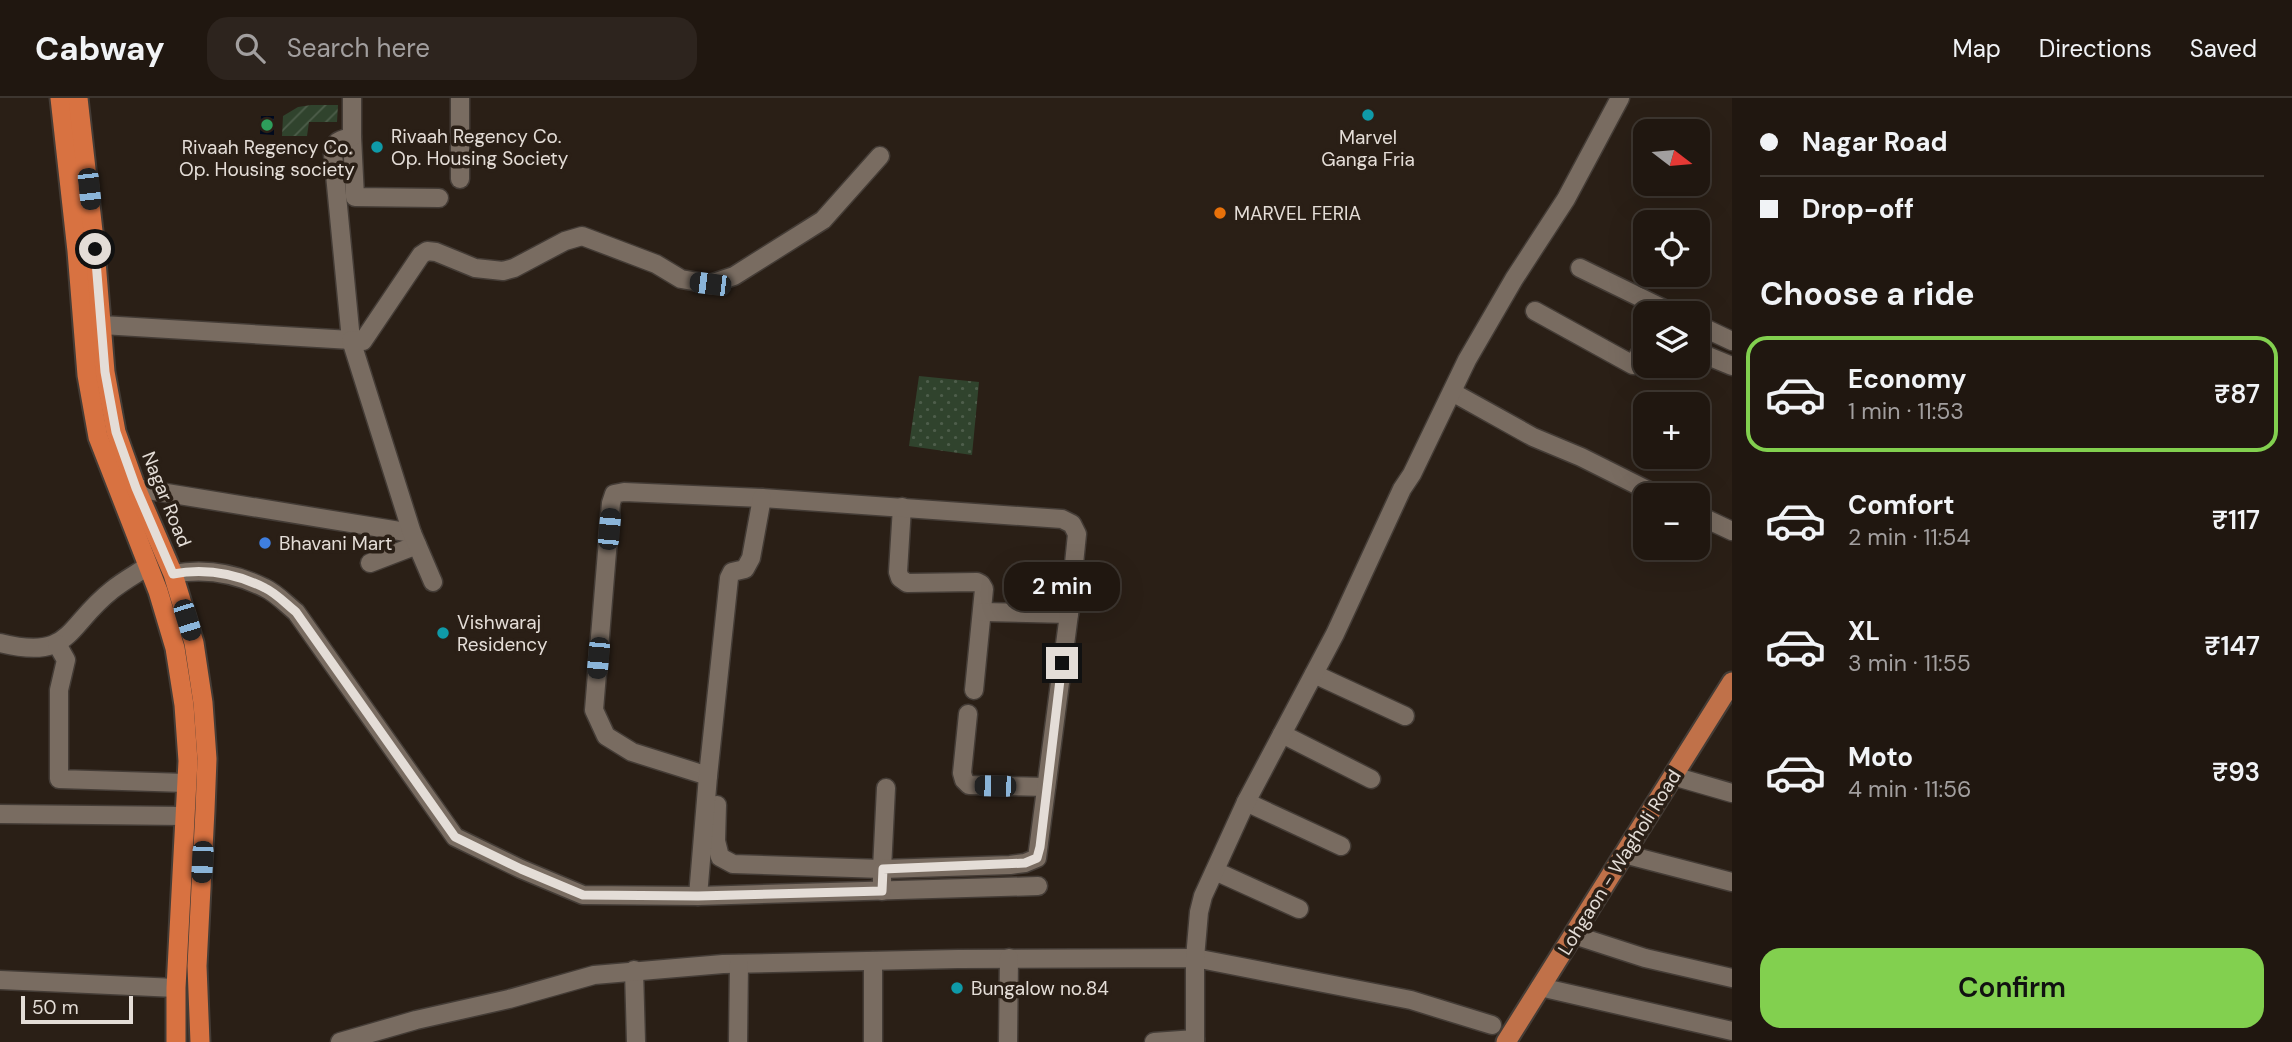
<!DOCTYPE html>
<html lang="en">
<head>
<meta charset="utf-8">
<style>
	body { margin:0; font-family:"DM Sans",sans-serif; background:#2d241e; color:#f1f3f6; height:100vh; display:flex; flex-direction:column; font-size:26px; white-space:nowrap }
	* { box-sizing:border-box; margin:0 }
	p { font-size:23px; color:#a29f9f }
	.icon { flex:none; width:38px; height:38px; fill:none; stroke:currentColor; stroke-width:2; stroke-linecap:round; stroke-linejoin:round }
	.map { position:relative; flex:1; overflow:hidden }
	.panel { display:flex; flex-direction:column; background:#201710; width:560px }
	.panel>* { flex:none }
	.top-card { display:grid; align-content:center; height:154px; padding:0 28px; background:#201710 }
	.needle { width:46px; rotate:106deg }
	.buttons { position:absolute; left:1633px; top:21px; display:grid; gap:14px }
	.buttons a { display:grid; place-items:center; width:77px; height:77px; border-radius:14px; background:#201710; box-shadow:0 7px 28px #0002,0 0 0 2px #3d3630; font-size:35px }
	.scale { position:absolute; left:21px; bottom:18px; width:112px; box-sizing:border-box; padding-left:7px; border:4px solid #e4ddd7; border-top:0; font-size:19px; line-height:24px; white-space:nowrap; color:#e4ddd7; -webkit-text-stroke:5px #2a1f16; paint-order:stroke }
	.end { position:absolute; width:32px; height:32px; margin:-16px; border:9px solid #e4ddd7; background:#111; box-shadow:0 0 0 4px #111 }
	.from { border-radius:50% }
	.bubble { position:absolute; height:49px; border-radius:21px; background:#201710; box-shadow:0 7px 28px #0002,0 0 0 2px #3d3630; font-size:23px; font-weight:600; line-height:49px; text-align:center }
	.car { position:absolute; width:21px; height:42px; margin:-21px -10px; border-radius:9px; box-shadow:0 0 5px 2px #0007; background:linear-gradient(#222 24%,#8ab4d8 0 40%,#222 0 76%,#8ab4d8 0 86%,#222 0) }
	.top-card b { display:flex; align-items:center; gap:24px; height:66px; font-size:26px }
	.top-card b+b { border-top:2px solid #3d3630 }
	.top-card i { width:18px; height:18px; background:#f1f3f6 }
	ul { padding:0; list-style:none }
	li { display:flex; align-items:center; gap:21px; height:116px; margin:0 14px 10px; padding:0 14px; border:4px solid transparent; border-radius:21px }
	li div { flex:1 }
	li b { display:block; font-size:26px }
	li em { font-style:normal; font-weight:600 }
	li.active { border-color:#82d04f }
	li>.icon { width:63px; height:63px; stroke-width:1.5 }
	h2 { padding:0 28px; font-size:32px; line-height:84px }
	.action { display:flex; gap:14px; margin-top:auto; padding:14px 28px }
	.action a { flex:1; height:80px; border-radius:21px; background:#82d04f; color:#111; font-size:28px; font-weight:600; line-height:80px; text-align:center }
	header { display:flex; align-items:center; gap:42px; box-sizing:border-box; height:98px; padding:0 35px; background:#201710; border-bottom:2px solid #3d3630 }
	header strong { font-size:33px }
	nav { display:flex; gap:38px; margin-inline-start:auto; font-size:24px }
	.search { width:490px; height:63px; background:#2d241e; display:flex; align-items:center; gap:18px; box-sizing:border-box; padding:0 24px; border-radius:21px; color:#a29f9f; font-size:26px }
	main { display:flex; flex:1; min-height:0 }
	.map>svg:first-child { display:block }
</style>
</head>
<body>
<header>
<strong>Cabway</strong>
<div class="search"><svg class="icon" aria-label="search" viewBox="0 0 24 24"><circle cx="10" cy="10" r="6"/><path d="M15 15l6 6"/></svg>Search here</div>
<nav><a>Map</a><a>Directions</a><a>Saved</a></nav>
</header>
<main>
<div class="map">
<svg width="1732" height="944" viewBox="0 0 1732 944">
	<defs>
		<pattern id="park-dots" width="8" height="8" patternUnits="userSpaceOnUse" patternTransform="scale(1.75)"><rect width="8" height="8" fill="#30432d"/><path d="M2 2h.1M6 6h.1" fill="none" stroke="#4e5e4b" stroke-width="1.8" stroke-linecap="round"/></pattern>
		<pattern id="garden-furrows" width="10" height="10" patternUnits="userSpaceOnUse" patternTransform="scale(1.75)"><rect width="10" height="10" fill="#30432d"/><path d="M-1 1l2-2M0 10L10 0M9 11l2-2" fill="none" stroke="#4e5e4b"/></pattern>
		<pattern id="water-rules" width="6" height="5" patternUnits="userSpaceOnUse" patternTransform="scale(1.75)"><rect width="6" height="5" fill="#00091d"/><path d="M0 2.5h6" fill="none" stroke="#252c3d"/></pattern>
	</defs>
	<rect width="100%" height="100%" fill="#2a1f16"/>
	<polygon fill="url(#park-dots)" points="919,278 979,284 972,357 909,348"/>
	<polygon fill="url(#garden-furrows)" points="311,7 338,7 337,24 309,24 307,38 282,38 283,18 298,9"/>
	<polygon fill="url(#water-rules)" points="261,18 274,18 274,37 260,36"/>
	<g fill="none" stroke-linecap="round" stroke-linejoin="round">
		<defs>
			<g id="minor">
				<polyline points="460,0 460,81"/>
				<polyline points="352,39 355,99 439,100"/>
				<polyline points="1580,170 1664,211 1662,215"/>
				<polyline points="1535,213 1633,267 1645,247"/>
				<path d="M102,227L351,242L333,56C334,42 340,42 352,39V0"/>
				<polyline points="1698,227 1732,243"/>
				<polyline points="1698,254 1732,268"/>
				<polyline points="1452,294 1533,339 1581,359 1657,397"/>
				<polyline points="136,390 412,435"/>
				<polyline points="902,409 898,474 900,480 907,485 977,484 981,486 984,491 974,592"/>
				<polyline points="1698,417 1732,433"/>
				<polyline points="370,465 417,447"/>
				<path d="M173,476C205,470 235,475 265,490C276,495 286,506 296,514L455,739L521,771L583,797L698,798L1038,788"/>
				<polyline points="433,484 412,435 351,242 363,243 421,157 427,153 436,154 475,170 503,173 514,170 565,143 582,138 656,166 681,181 710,186 734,178 823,122 880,58"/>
				<path d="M0,545C72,563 65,529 112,492C123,483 136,476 148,468"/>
				<polyline points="57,546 66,562 59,592 59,681 186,685"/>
				<polyline points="1314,576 1405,618"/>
				<polyline points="968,616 962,675 964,682 969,687 1046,689"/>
				<polyline points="1282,636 1371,681"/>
				<polyline points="708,678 632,654 606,638 594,612 611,405 614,396 624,394 762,400 1062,421 1072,426 1077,436 1069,516 983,514"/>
				<polyline points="1673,678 1732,695"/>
				<polyline points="1246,704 1341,748"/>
				<polyline points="717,707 716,743 720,759 733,766 882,771 886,690"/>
				<polyline points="0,716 184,718"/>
				<polyline points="1624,756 1732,784"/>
				<polyline points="1215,773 1299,811"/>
				<polyline points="882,793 882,771 1010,767 1025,765 1037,760 1069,516"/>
				<polyline points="698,798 708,678 729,480 732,474 745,471 751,460 762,400"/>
				<polyline points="1574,837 1645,860 1732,880"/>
				<polyline points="634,872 636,944"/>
				<polyline points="0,882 176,890"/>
				<polyline points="1540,889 1732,933"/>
				<polyline points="340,944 416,922 509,901 594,877 723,866 958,861 1195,860 1411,902 1492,927"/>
				<polyline points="738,944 739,866"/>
				<polyline points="873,944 873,863"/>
				<polyline points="1008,944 1009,860"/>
				<polyline points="1154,944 1195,941"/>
				<polyline points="1195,944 1195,860 1199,814 1203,798 1246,704 1335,536 1402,391 1412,376 1467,262 1514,181 1566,101 1620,0"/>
			</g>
			<polyline id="primary" points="1506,944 1732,584"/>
			<g id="trunk">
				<polyline points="60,0 77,153 87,277 98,339 158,493 175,550 184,607 188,663 176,890 176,944"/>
				<polyline points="78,0 95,151 105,274 116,334 136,390 173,476 194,545 203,605 207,661 205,712 197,868 200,944"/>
			</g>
		</defs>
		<use href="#minor" stroke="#443c36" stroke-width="21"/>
		<use href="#primary" stroke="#443c36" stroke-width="23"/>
		<use href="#trunk" stroke="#443c36" stroke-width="23"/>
		<use href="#minor" stroke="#796c61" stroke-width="18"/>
		<use href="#primary" stroke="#c07149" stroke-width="19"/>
		<use href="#trunk" stroke="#d87241" stroke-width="19"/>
	</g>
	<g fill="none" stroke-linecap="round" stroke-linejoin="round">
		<path stroke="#e4ddd7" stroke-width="9" d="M95,151L105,274L116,334L136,390L173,476C205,470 235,475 265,490C276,495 286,506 296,514L455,739L521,771L583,797L698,798L882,793L883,771L1025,765L1037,760L1040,749L1062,565"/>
	</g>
	<g fill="#0f9aa8" stroke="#2a1f16" stroke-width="2.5">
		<circle cx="1368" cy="17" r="7"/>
		<circle cx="377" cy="49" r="7"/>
		<circle cx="443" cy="535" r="7"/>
		<circle cx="957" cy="890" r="7"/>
	</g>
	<circle fill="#2e9e5b" stroke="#2a1f16" stroke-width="2.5" cx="267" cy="27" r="7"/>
	<circle fill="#e8710a" stroke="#2a1f16" stroke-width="2.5" cx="1220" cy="115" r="7"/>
	<circle fill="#3f7fe0" stroke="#2a1f16" stroke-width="2.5" cx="265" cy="445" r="7"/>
	<g text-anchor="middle" stroke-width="7" stroke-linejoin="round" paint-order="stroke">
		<g font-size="19" fill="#e4ddd7" stroke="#2a1f16" text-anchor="start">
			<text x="391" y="45">Rivaah Regency Co.<tspan x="391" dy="22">Op. Housing Society</tspan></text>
			<text x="1368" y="46" text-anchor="middle">Marvel<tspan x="1368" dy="22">Ganga Fria</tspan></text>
			<text x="267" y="56" text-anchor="middle">Rivaah Regency Co.<tspan x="267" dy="22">Op. Housing society</tspan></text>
			<text x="1234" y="122">MARVEL FERIA</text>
			<text x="279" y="452">Bhavani Mart</text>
			<text x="457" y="531">Vishwaraj<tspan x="457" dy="22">Residency</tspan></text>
			<text x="971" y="897">Bungalow no.84</text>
		</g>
		<g font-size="19" fill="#e4ddd7" stroke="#2a1f16">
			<text transform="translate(167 401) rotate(68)" y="7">Nagar Road</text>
			<text transform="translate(1619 764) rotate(-58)" y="7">Lohgaon - Wagholi Road</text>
		</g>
	</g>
</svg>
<div class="buttons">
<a><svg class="needle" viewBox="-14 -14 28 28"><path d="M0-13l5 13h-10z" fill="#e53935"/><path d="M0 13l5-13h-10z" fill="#a29f9f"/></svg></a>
<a><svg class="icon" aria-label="locate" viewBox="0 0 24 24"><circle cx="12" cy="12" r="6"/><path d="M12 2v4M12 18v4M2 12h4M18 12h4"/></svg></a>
<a><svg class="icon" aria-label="layers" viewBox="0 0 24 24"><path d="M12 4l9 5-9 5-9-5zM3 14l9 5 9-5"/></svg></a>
<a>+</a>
<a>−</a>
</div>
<div class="scale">50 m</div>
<i class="end from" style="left:95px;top:151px"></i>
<i class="end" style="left:1062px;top:565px"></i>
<div class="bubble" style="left:1004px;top:464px;width:116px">2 min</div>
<i class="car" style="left:89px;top:91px;rotate:174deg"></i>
<i class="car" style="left:710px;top:186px;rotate:277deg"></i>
<i class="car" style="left:609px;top:431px;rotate:5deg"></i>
<i class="car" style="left:187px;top:522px;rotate:163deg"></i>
<i class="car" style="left:598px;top:560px;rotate:185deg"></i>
<i class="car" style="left:995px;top:688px;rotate:271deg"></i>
<i class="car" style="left:202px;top:764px;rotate:183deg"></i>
</div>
<section class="panel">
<div class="top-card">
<b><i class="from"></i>Nagar Road</b>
<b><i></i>Drop-off</b>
</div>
<h2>Choose a ride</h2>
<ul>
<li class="active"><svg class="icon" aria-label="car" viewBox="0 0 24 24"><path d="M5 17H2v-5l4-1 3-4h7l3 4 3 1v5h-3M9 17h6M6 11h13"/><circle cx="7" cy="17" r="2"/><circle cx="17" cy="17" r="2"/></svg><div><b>Economy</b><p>1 min · 11:53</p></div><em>₹87</em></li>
<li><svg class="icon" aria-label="car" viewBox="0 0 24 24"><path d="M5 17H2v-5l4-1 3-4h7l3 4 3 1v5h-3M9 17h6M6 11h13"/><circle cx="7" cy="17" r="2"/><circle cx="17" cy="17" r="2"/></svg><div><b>Comfort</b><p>2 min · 11:54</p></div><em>₹117</em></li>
<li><svg class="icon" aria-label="car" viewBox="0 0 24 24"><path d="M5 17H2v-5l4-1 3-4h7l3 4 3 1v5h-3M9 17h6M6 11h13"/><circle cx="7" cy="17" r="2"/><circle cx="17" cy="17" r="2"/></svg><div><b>XL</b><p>3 min · 11:55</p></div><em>₹147</em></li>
<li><svg class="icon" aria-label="car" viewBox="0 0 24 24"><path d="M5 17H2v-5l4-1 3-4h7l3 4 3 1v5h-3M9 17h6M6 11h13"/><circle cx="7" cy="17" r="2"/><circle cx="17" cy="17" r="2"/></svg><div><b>Moto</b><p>4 min · 11:56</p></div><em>₹93</em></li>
</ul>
<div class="action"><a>Confirm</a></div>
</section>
</main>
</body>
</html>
